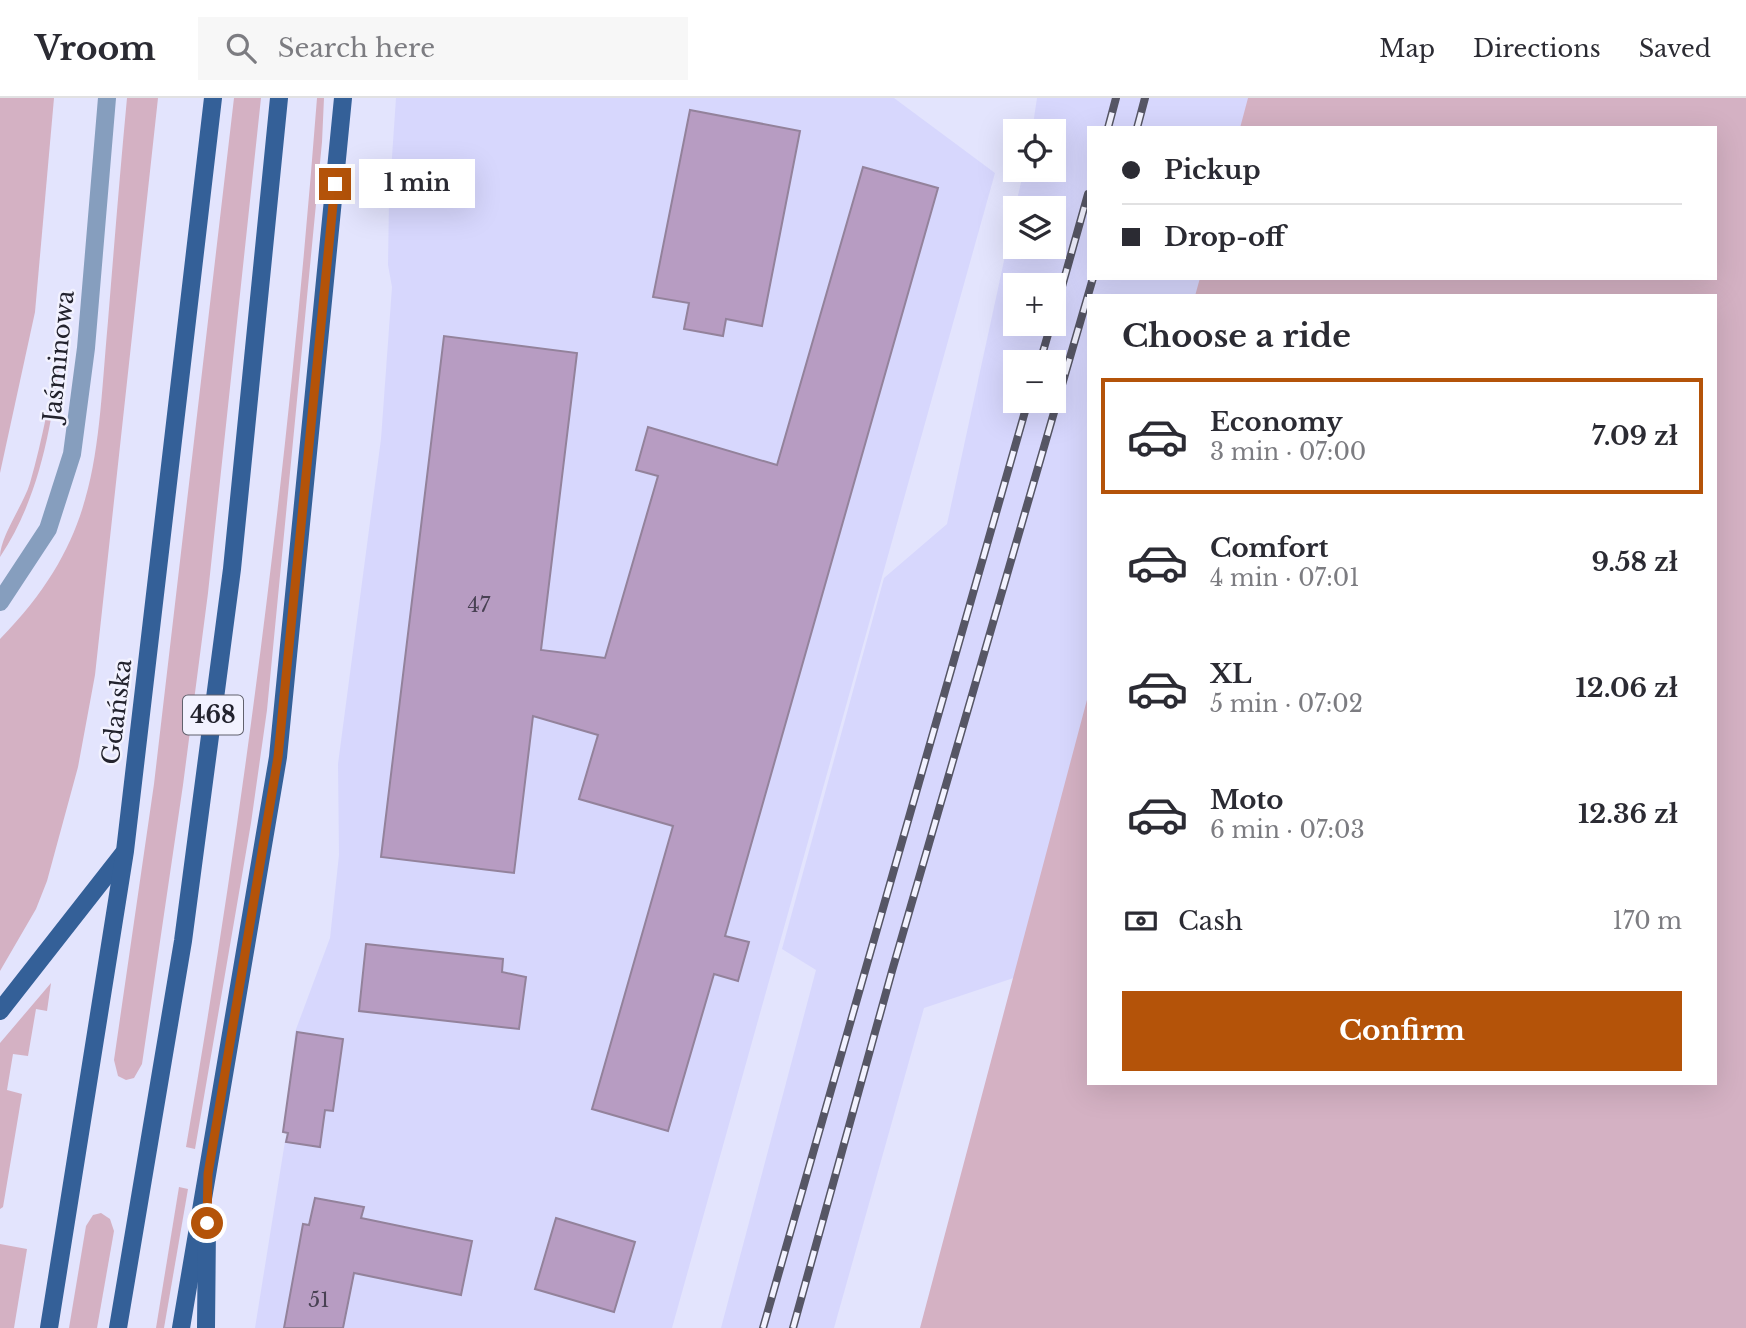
<!DOCTYPE html>
<html lang="en">
<head>
<meta charset="utf-8">
<style>
	body { margin:0; font-family:"Libre Baskerville",serif; background:#f7f7f7; color:#2b2b33; height:100vh; display:flex; flex-direction:column; font-size:26px; white-space:nowrap }
	* { box-sizing:border-box; margin:0 }
	p { font-size:23px; color:#7c7c81 }
	.icon { flex:none; width:38px; height:38px; fill:none; stroke:currentColor; stroke-width:2; stroke-linecap:round; stroke-linejoin:round }
	.map { position:relative; flex:1; overflow:hidden }
	.side { position:absolute; left:1087px; top:196px; width:630px; height:791px; display:flex; flex-direction:column; background:#fff; border-radius:0px; box-shadow:0 7px 28px #0002 }
	.side>* { flex:none }
	.top-card { position:absolute; left:1087px; top:28px; width:630px; height:154px; border-radius:0px; box-shadow:0 7px 28px #0002; display:grid; align-content:center; height:154px; padding:0 35px; background:#fff }
	.buttons { position:absolute; left:1003px; top:21px; display:grid; gap:14px }
	.buttons a { display:grid; place-items:center; width:63px; height:63px; border-radius:0px; background:#fff; box-shadow:0 7px 28px #0002; font-size:35px }
	.end { position:absolute; width:32px; height:32px; margin:-16px; border:9px solid #b45309; background:#fff; box-shadow:0 0 0 4px #fff }
	.from { border-radius:50% }
	.bubble { position:absolute; height:49px; border-radius:0px; background:#fff; box-shadow:0 7px 28px #0002; font-size:23px; font-weight:800; line-height:49px; text-align:center }
	.top-card b { display:flex; align-items:center; gap:24px; height:66px; font-size:26px }
	.top-card b+b { border-top:2px solid #e1e1e2 }
	.top-card i { width:18px; height:18px; background:#2b2b33 }
	ul { padding:0; list-style:none }
	li { display:flex; align-items:center; gap:21px; height:116px; margin:0 14px 10px; padding:0 21px; border:4px solid transparent; border-radius:0px }
	li div { flex:1 }
	li b { display:block; font-size:26px }
	li em { font-style:normal; font-weight:800 }
	li.on { border-color:#b45309 }
	li>.icon { width:63px; height:63px; stroke-width:1.5 }
	h2 { padding:0 35px; font-size:32px; line-height:84px }
	.pay { display:flex; align-items:center; gap:18px; height:77px; padding:0 35px; font-size:26px }
	.pay p { margin-inline-start:auto }
	.button { display:flex; gap:14px; margin-top:auto; padding:14px 35px }
	.button a { flex:1; height:80px; border-radius:0px; background:#b45309; color:#fff; font-size:28px; font-weight:800; line-height:80px; text-align:center }
	header { display:flex; align-items:center; gap:42px; box-sizing:border-box; height:98px; padding:0 35px; background:#fff; border-bottom:2px solid #e1e1e2 }
	header strong { font-size:33px }
	nav { display:flex; gap:38px; margin-inline-start:auto; font-size:24px }
	.search { width:490px; height:63px; background:#f7f7f7; display:flex; align-items:center; gap:18px; box-sizing:border-box; padding:0 24px; border-radius:0px; color:#7c7c81; font-size:26px }
	.map>svg:first-child { display:block }
</style>
</head>
<body>
<header>
<strong>Vroom</strong>
<div class="search"><svg class="icon" aria-label="search" viewBox="0 0 24 24"><circle cx="10" cy="10" r="6"/><path d="M15 15l6 6"/></svg>Search here</div>
<nav><a>Map</a><a>Directions</a><a>Saved</a></nav>
</header>
<div class="map">
<svg width="1746" height="1230" viewBox="0 0 1746 1230">
	<rect width="100%" height="100%" fill="#e3e4fd"/>
	<g fill="#d7d7fd" fill-rule="evenodd">
		<polygon points="396,0 894,0 995,75 672,1230 255,1230 287,1031 295,934 330,840 339,757 338,666 381,341 392,189 388,167 389,103"/>
		<path d="M1037,0H1303L1294,30H1088V180H1252L1248,198H1088V767L1061,864L924,910L834,1230H721L816,872L782,851L884,480L947,426L1015,112V149H1054V110H1015L1024,72H1054V33H1032ZM1015,187H1054V226H1015ZM1015,264H1054V303H1015Z"/>
	</g>
	<g fill="#d4b1c3">
		<polygon points="0,0 54,0 35,214 0,375"/>
		<path d="M127,0H158L95,577L78,669L47,783L36,811L0,873V541C101,438 96,356 108,223C114,149 120,74 127,0Z"/>
		<polygon points="234,0 261,0 208,495 183,687 142,966 134,980 126,982 118,978 114,962 154,686"/>
		<path d="M317,0H324L322,44L267,612L251,725L195,1051L186,1049C246,702 290,351 317,0Z"/>
		<polygon points="1248,0 1746,0 1746,1230 920,1230 1088,598 1088,985 1715,985 1715,198 1195,198 1200,180 1715,180 1715,30 1240,30"/>
		<path d="M62,249C52,322 42,396 0,459C0,438 23,408 30,385C43,341 50,294 62,249Z"/>
		<polygon points="51,885 47,913 36,911 28,958 13,956 7,992 22,996 3,1109 0,1111 0,945"/>
		<polygon points="179,1089 188,1091 164,1230 156,1230"/>
		<polygon points="101,1115 110,1121 114,1133 97,1230 69,1230 86,1128 93,1117"/>
		<polygon points="0,1146 27,1151 14,1230 0,1230"/>
	</g>
	<g fill="#b79cc2" stroke="#93829b" stroke-width="2">
		<polygon points="690,12 800,33 762,228 726,221 723,238 684,231 689,205 653,199"/>
		<polygon points="863,69 938,90 725,838 749,844 738,883 714,876 668,1033 592,1011 673,728 579,701 598,637 533,618 514,775 381,759 444,238 577,255 541,552 605,560 658,378 636,372 648,329 777,367"/>
		<polygon points="366,846 503,861 502,874 526,879 519,931 359,913"/>
		<polygon points="297,934 343,941 333,1013 325,1012 320,1049 286,1044 288,1035 283,1034"/>
		<polygon points="315,1100 364,1109 361,1120 472,1143 461,1197 354,1175 343,1230 284,1230 303,1126 309,1127"/>
		<polygon points="556,1120 635,1144 614,1214 535,1191"/>
	</g>
	<g fill="none" stroke-linecap="round" stroke-linejoin="round">
		<polyline stroke="#869ebe" stroke-width="18" points="0,504 48,431 72,356 86,250 107,0"/>
		<g stroke="#346098" stroke-width="18">
			<polyline points="0,913 123,756"/>
			<polyline points="49,1230 125,753 213,0"/>
			<polyline points="118,1230 183,843 232,471 279,0"/>
			<polyline points="181,1230 278,659 343,0"/>
			<polyline points="206,1230 207,1129"/>
		</g>
		<defs>
			<g id="rail">
				<polyline points="1108,30 1116,0"/>
				<polyline points="1137,30 1145,0"/>
				<polyline points="1054,217 1088,96"/>
				<polyline points="1040,264 1051,226"/>
				<polyline points="763,1230 1028,303"/>
				<polyline points="793,1230 892,873 1093,180"/>
			</g>
		</defs>
		<use href="#rail" stroke="#565665" stroke-width="8"/>
		<use href="#rail" stroke="#f2f2ff" stroke-width="5" stroke-dasharray="16" stroke-linecap="butt"/>
	</g>
	<g fill="none" stroke-linecap="round" stroke-linejoin="round">
		<polyline stroke="#b45309" stroke-width="9" points="207,1125 208,1076 278,659 335,86"/>
	</g>
	<g text-anchor="middle" stroke-width="5" stroke-linejoin="round" paint-order="stroke">
		<g font-size="21" fill="#484153">
			<text x="479" y="514">47</text>
			<text x="319" y="1209">51</text>
		</g>
		<rect fill="#f2f2ff" stroke="#61616d" stroke-width="2" x="183" y="597.5" width="60" height="39" rx="5"/>
		<g font-size="23" font-weight="bold" fill="#23232e">
			<text x="213" y="625">468</text>
		</g>
		<g font-size="24" fill="#23232e" stroke="#f2f2ff">
			<text transform="translate(59 258) rotate(-84)" y="8">Jaśminowa</text>
			<text transform="translate(117 614) rotate(-83)" y="8">Gdańska</text>
		</g>
	</g>
</svg>
<div class="buttons">
<a><svg class="icon" aria-label="locate" viewBox="0 0 24 24"><circle cx="12" cy="12" r="6"/><path d="M12 2v4M12 18v4M2 12h4M18 12h4"/></svg></a>
<a><svg class="icon" aria-label="layers" viewBox="0 0 24 24"><path d="M12 4l9 5-9 5-9-5zM3 14l9 5 9-5"/></svg></a>
<a>+</a>
<a>−</a>
</div>
<i class="end from" style="left:207px;top:1125px"></i>
<i class="end" style="left:335px;top:86px"></i>
<div class="bubble" style="left:359px;top:61px;width:116px">1 min</div>
<div class="top-card">
<b><i class="from"></i>Pickup</b>
<b><i></i>Drop-off</b>
</div>
<section class="side">
<h2>Choose a ride</h2>
<ul>
<li class="on"><svg class="icon" aria-label="car" viewBox="0 0 24 24"><path d="M5 17H2v-5l4-1 3-4h7l3 4 3 1v5h-3M9 17h6M6 11h13"/><circle cx="7" cy="17" r="2"/><circle cx="17" cy="17" r="2"/></svg><div><b>Economy</b><p>3 min · 07:00</p></div><em>7.09 zł</em></li>
<li><svg class="icon" aria-label="car" viewBox="0 0 24 24"><path d="M5 17H2v-5l4-1 3-4h7l3 4 3 1v5h-3M9 17h6M6 11h13"/><circle cx="7" cy="17" r="2"/><circle cx="17" cy="17" r="2"/></svg><div><b>Comfort</b><p>4 min · 07:01</p></div><em>9.58 zł</em></li>
<li><svg class="icon" aria-label="car" viewBox="0 0 24 24"><path d="M5 17H2v-5l4-1 3-4h7l3 4 3 1v5h-3M9 17h6M6 11h13"/><circle cx="7" cy="17" r="2"/><circle cx="17" cy="17" r="2"/></svg><div><b>XL</b><p>5 min · 07:02</p></div><em>12.06 zł</em></li>
<li><svg class="icon" aria-label="car" viewBox="0 0 24 24"><path d="M5 17H2v-5l4-1 3-4h7l3 4 3 1v5h-3M9 17h6M6 11h13"/><circle cx="7" cy="17" r="2"/><circle cx="17" cy="17" r="2"/></svg><div><b>Moto</b><p>6 min · 07:03</p></div><em>12.36 zł</em></li>
</ul>
<div class="pay"><svg class="icon" aria-label="cash" viewBox="0 0 24 24"><path d="M3 7h18v10H3z"/><circle cx="12" cy="12" r="2"/></svg>Cash<p>170 m</p></div>
<div class="button"><a>Confirm</a></div>
</section>
</div>
</body>
</html>
